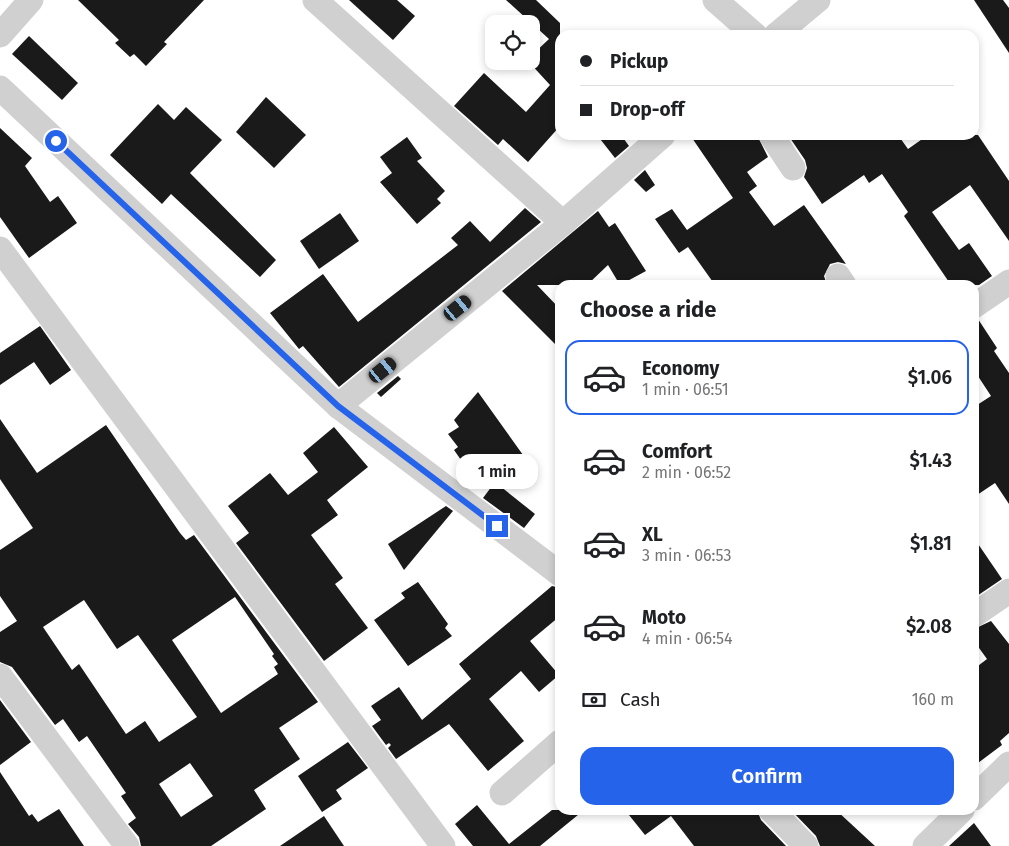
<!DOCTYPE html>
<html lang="en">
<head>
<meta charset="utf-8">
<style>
	body { margin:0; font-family:"Fira Sans",sans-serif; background:#f2f2f2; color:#202124; height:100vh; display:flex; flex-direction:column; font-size:19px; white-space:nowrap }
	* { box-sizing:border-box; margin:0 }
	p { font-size:16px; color:#757577 }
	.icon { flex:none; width:28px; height:28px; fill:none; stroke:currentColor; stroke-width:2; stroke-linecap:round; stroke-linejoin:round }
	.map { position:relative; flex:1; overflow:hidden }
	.drawer { position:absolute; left:555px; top:280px; width:424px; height:535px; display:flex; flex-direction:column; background:#fff; border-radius:15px; box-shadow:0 2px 8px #0003 }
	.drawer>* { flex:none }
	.hud { position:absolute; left:555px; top:30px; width:424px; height:110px; border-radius:15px; box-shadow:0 2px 8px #0003; display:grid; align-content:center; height:110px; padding:0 25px; background:#fff }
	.tools { position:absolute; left:485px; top:15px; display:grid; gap:10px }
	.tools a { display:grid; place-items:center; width:55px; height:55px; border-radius:10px; background:#fff; box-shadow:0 2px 8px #0003; font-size:25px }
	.end { position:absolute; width:22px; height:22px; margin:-11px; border:6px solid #2563eb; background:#fff; box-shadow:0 0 0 2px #fff }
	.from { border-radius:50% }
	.bubble { position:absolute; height:35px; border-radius:15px; background:#fff; box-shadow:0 2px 8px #0003; font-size:16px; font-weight:600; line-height:35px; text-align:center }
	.car { position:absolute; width:15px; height:30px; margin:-15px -8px; border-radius:6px; box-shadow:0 0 4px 1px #0007; background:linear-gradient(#222 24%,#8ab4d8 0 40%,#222 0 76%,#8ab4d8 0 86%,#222 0) }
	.hud b { display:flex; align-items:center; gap:18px; height:48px; font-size:19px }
	.hud b+b { border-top:1px solid #e0e0e0 }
	.hud i { width:12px; height:12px; background:#202124 }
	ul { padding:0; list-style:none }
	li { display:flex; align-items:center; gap:15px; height:75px; margin:0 10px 8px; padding:0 15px; border:2px solid transparent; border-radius:15px }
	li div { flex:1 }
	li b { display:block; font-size:19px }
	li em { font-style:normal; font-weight:600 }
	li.on { border-color:#2563eb }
	li>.icon { width:45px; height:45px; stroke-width:1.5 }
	h2 { padding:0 25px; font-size:22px; line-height:60px }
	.pay { display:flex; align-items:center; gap:12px; height:55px; padding:0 25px; font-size:19px }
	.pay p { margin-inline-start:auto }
	.cta { display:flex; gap:10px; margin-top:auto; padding:10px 25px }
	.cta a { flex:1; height:58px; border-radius:15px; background:#2563eb; color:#fff; font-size:20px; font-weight:600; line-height:58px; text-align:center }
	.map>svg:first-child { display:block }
</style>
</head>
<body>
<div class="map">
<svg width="1009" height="846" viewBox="0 0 1009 846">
	<rect width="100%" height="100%" fill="#fff"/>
	<g fill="#1a1a1a" fill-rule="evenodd">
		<polygon points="78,0 204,0 164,42 167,44 146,66 134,54 130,57 115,43 119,40"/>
		<polygon points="349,0 397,0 415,16 393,40"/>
		<polygon points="506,0 536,0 560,23 560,126 528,162 503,139 498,145 454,106 484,73 526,112 550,85 528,61 531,61 531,56 549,39"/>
		<polygon points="974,0 1003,0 1009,8 1009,53"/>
		<polygon points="29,36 78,83 62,100 12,54"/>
		<polygon points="266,97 306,135 274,168 236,132"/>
		<polygon points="158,104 174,120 186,107 222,140 190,173 276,260 260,277 171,194 162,204 110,155"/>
		<polygon points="0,128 32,158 25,166 50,202 58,196 77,223 29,258 0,217"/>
		<polygon points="597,135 621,135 629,146 615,158"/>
		<polygon points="690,135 757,135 768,157 747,172 757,186 749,192 774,226 804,205 846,264 838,262 830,264 824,276 827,285 715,285 688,247 679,253 655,219 672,209 687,230 733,198"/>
		<polygon points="788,135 898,135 908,149 928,135 978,135 1009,181 1009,241 970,185 932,212 959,250 969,243 992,276 979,285 951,285 904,216 908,212 882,174 869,183 864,175 822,204 804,177 807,168 805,160"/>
		<polygon points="407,137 422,158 417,161 445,191 437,199 441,203 417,224 380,182 392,173 380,157"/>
		<polygon points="645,170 655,185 646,192 634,180"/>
		<polygon points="525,208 541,222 339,387 303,346 299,349 270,313 323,274 358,322 458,245 451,238 470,221 490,242"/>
		<polygon points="598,211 609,227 615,223 646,271 620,285 608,265 587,285 537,285 560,309 560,349 502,291"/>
		<polygon points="340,213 359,241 319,269 300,241"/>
		<polygon points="978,319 997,348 994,351 1009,373 1009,504 995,483 974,497 974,407 991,396 974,370 974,320"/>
		<polygon points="40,326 71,370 50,385 34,362 0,385 0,353"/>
		<polygon points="398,376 401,379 381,397 377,393"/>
		<polygon points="478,392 523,455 480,487 454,450 458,447 448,434 459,427 454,420"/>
		<path d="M0,419L37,473L106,425L180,533L186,540L194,535L318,702L279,728L300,759L254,790L266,809L211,846H141L139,837L128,824L136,818L121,796L126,793L87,736L79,742L63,719L55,725L12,667L0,662V632L17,621L0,596V550L33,528L0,479ZM235,597L274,654L272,656L278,664L274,667L278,674L221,713L172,640ZM84,600L117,649L138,635L197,717L159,742L145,721L126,734L79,664L72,670L43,627ZM190,763L213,796L181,817L159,784Z"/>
		<polygon points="334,427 368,467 327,500 338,515 311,535 343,578 335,584 368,628 324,661 236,543 249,533 228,506 270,473 288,495 318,472 303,453"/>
		<polygon points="495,482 535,514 524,528 483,498"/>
		<polygon points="446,506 453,511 404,570 388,544"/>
		<polygon points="974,538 1002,579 974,598"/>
		<polygon points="418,582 448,624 445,628 452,636 408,666 374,620 405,598 401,593"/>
		<polygon points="552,586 560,588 560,616 530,641 559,675 539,692 521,671 489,699 524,741 488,771 449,724 396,759 388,748 391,745 389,743 386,745 372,726 381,720 371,706 399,687 422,720 471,679 459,664"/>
		<polygon points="991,621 1009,644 1009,733 1000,741 1002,745 974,766 974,669 987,659 974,641 974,629"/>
		<polygon points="0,700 31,742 0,765"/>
		<polygon points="348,742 368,768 336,790 342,799 322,812 298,776"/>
		<polygon points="0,772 29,816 32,814 38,822 59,809 84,846 0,846"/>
		<polygon points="477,805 509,844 552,810 584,810 540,846 473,846 455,824"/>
		<polygon points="625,810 757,810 761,820 786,846 694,846 671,816 645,835"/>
		<polygon points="791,810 836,810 875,846 820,846 816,836"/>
		<polygon points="324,816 344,846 280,846"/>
		<polygon points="974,823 991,846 949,846"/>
	</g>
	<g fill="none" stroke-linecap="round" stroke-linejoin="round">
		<g stroke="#d0d0d0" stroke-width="25">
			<polyline points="315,0 563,223"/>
			<polyline points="715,0 755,35"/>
			<polyline points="0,35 31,0"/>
			<polyline points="776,35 818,0"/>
			<polyline points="0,88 338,406 560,574"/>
			<polyline points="771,135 793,168"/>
			<polyline points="0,249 443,846"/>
			<polyline points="838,276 844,285"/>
			<polyline points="974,306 1009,282"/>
			<polyline points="338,406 563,223 663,135"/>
			<polyline points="974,615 1009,591"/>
			<polyline points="0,676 127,846"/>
			<polyline points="502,793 560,742"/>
			<polyline points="974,798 1009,764"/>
			<polyline points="771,810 806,846"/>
			<polyline points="925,846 962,810"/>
		</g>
	</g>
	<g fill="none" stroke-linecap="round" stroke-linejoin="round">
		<polyline stroke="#2563eb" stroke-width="6" points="56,141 338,406 497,526"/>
	</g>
</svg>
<div class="tools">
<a><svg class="icon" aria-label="locate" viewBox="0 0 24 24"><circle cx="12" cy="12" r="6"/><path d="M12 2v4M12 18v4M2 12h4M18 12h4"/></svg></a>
</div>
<i class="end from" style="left:56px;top:141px"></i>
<i class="end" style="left:497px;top:526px"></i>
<div class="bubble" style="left:456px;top:454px;width:82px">1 min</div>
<i class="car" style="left:458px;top:308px;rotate:51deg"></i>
<i class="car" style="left:383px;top:370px;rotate:51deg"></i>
<div class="hud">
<b><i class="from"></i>Pickup</b>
<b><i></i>Drop-off</b>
</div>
<section class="drawer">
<h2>Choose a ride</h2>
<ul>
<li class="on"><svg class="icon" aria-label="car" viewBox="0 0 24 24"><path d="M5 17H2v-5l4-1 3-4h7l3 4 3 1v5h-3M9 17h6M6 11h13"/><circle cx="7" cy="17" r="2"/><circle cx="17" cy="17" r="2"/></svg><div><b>Economy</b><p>1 min · 06:51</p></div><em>$1.06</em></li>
<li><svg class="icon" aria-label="car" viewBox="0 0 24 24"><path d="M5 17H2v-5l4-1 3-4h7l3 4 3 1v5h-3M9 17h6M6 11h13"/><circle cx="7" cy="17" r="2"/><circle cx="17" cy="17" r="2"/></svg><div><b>Comfort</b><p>2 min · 06:52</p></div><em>$1.43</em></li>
<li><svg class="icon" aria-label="car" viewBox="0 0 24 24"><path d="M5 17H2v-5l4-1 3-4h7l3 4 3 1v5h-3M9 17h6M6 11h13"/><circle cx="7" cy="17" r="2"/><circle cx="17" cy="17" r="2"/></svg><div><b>XL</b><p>3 min · 06:53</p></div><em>$1.81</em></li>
<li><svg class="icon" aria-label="car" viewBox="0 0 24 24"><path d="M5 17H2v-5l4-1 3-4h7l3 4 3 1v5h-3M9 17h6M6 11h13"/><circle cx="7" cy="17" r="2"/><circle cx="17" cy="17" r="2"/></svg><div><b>Moto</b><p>4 min · 06:54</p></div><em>$2.08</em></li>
</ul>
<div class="pay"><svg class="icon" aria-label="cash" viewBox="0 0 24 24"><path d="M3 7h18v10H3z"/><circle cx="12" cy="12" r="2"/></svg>Cash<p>160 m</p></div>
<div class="cta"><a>Confirm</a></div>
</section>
</div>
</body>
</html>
